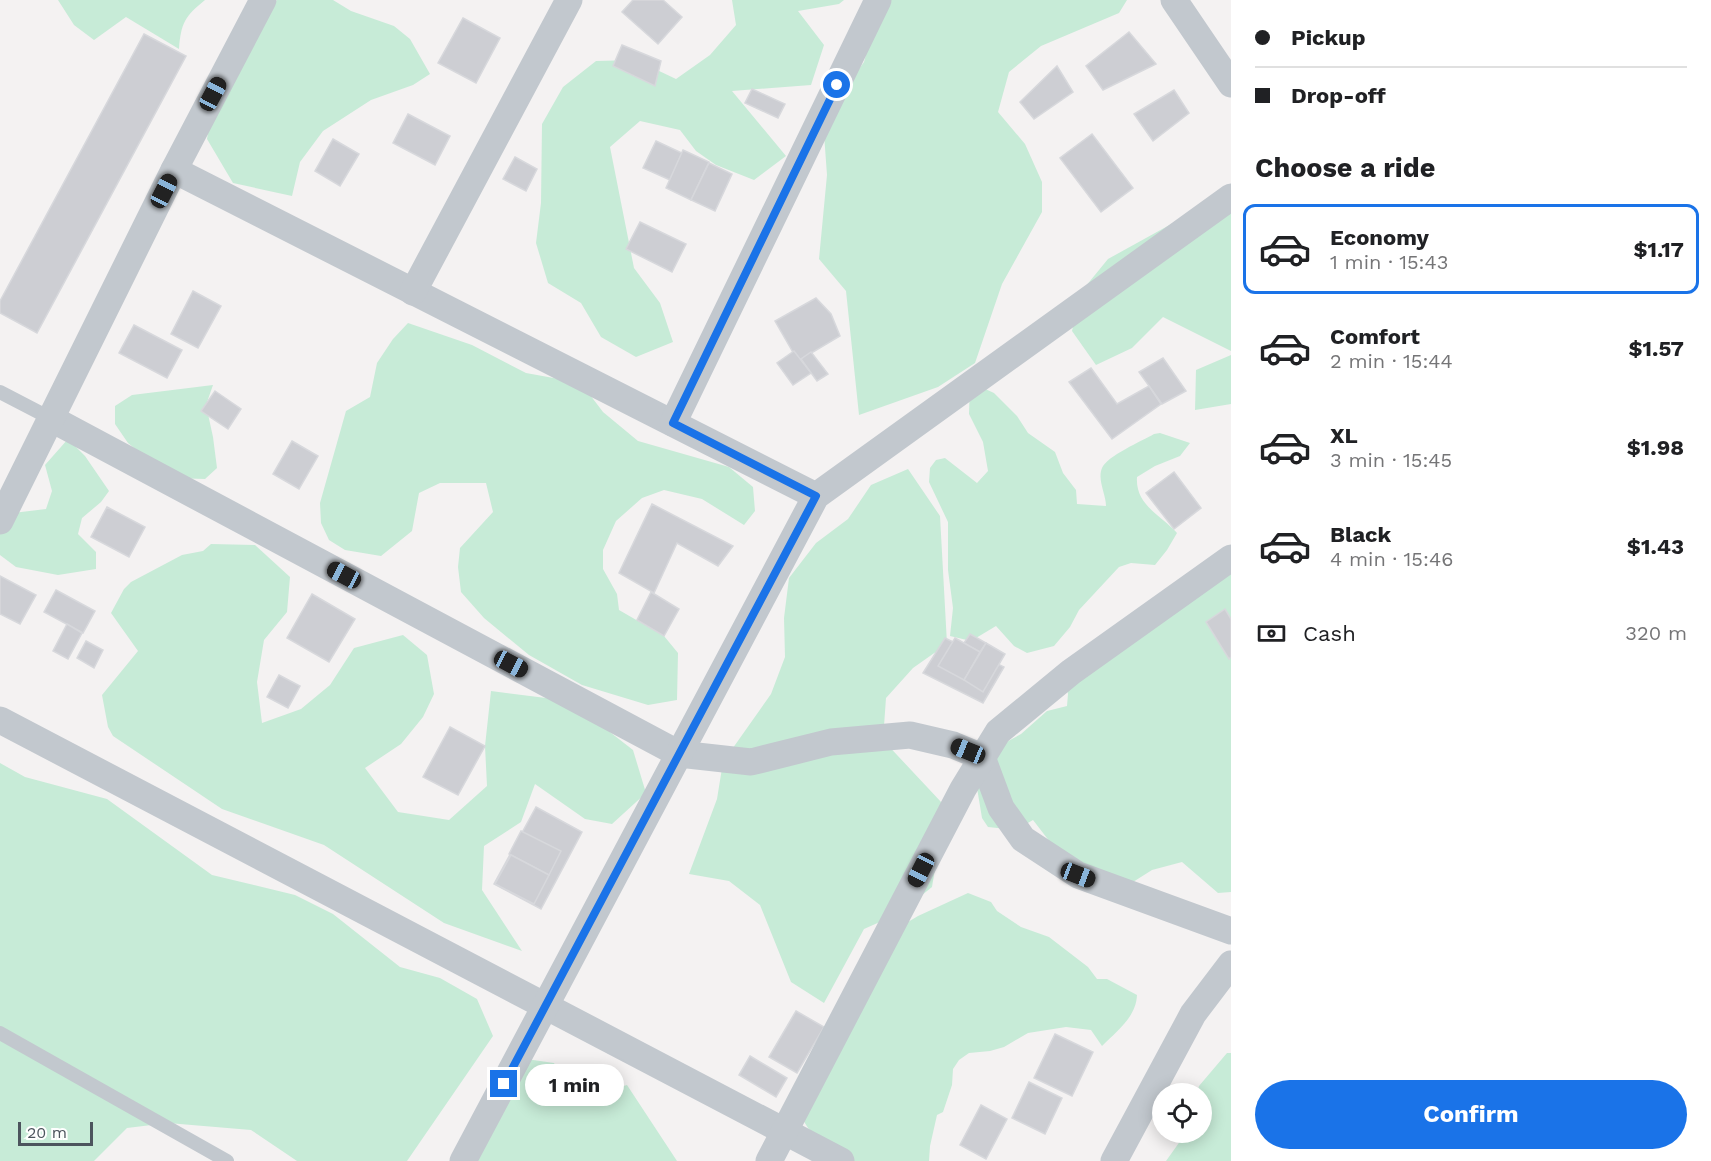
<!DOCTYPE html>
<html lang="en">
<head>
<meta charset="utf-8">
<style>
	body { margin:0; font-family:"Work Sans",sans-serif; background:#f2f2f2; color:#202124; height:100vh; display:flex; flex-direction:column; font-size:22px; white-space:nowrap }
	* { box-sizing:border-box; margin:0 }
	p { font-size:20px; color:#757577 }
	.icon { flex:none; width:33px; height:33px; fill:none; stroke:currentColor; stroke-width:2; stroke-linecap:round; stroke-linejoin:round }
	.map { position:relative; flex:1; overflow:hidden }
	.side { display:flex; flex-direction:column; background:#fff; width:480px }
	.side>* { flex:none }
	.hud { display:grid; align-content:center; height:132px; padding:0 24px; background:#fff }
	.fabs { position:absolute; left:1152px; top:1083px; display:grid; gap:12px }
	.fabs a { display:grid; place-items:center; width:60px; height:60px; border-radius:50%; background:#fff; box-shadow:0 3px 15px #0003; font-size:30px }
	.scale { position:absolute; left:18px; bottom:15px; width:75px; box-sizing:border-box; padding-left:6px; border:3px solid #4c545d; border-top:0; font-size:16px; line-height:21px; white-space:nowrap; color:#4c545d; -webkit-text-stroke:4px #fff; paint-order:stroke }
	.end { position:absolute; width:27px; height:27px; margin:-14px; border:8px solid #1a73e8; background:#fff; box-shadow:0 0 0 3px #fff }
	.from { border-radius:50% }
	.bubble { position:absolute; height:42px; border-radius:21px; background:#fff; box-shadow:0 3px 15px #0003; font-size:20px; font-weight:700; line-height:42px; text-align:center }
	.car { position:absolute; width:18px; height:36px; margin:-18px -9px; border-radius:8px; box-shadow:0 0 4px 2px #0007; background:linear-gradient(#222 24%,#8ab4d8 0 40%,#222 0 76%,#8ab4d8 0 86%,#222 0) }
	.hud b { display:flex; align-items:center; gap:21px; height:57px; font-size:22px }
	.hud b+b { border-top:2px solid #e0e0e0 }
	.hud i { width:15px; height:15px; background:#202124 }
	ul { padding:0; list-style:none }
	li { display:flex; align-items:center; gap:18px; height:90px; margin:0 12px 9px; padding:0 12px; border:3px solid transparent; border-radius:12px }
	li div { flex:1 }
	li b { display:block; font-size:22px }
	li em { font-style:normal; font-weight:700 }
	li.selected { border-color:#1a73e8 }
	li>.icon { width:54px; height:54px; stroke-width:1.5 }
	h2 { padding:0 24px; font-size:27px; line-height:72px }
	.pay { display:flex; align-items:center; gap:15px; height:66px; padding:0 24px; font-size:22px }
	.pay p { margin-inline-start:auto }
	.button { display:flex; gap:12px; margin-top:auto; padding:12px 24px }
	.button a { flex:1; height:69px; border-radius:36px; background:#1a73e8; color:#fff; font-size:24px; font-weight:700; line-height:69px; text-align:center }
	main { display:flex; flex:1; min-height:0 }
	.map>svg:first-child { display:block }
</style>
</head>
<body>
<main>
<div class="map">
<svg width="1231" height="1161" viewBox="0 0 1231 1161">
	<rect width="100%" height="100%" fill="#f4f2f2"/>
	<g fill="#c7ebd7">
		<path d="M58,0H205C185,16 181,23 179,49L126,17L94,40L74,25Z"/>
		<polygon points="277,0 333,0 351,11 394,26 410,39 430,74 413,85 371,100 323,131 300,162 292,196 233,183 207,139 217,80"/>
		<polygon points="732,0 844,0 839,4 798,11 824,45 811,85 732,91 786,156 754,180 716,165 696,151 680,130 640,121 610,147 634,268 660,303 673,342 636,357 601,337 581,303 548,283 536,243 541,203 542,124 563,87 596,61 636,60 676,79 710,55 736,25"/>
		<polygon points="877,0 1127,0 1119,13 1041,46 1009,72 998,112 1025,144 1042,182 1042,212 1002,284 975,363 938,387 859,415 846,291 819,259 827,175 824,134 839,97 864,62 874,23"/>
		<polygon points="1231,191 1231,351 1163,317 1132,348 1096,365 1072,331 1081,292 1108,259"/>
		<polygon points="408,323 472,345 526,373 581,383 603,412 638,441 729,467 753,487 755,511 744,525 702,499 664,490 642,498 616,521 603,550 603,569 617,594 619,610 664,636 678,653 677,700 648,705 582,685 529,655 484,618 461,592 458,567 460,548 493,512 486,483 440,483 419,493 412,531 381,556 345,550 329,540 321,523 320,503 346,411 370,397 377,363 393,339"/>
		<polygon points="1231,355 1231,404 1195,410 1196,370"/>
		<path d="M970,382L994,393L1017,416L1028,433L1055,452L1063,473L1076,490L1077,504L1106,506C1106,494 1097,480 1102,468C1107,456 1142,441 1154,434L1160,433L1190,443L1180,456L1155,466L1137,477C1135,505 1161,515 1177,533L1167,550L1155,565L1131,563L1119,567L1079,610L1070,627L1054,646L1027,653L1014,646L996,626L971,641L950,636L953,608L948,570V522L929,482L930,468L936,460L945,458L977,483L988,471L983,442L969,414Z"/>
		<polygon points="213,385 206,405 213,437 217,468 205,479 171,478 128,443 115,424 115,406 132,395"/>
		<polygon points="68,439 85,456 109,491 101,502 82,518 78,534 96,552 96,569 58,575 16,567 0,555 0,531 13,513 46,509 52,491 45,465"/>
		<polygon points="908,469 940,516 947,644 913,668 886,698 883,740 942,803 939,845 932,887 900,913 864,929 824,1003 791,982 760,905 729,881 689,874 717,799 723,762 771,694 785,657 784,618 789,578 816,543 848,519 871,485"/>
		<polygon points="211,544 255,545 290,577 287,612 264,640 257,682 262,723 301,709 330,685 354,648 403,635 427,655 434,694 423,717 401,744 365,768 398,812 449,820 487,786 485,746 491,691 570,701 633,750 646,793 612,824 585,819 535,784 521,822 484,846 482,890 522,951 444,923 324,845 222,809 113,736 108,727 102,695 138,651 111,613 124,589 131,582 182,555 203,551"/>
		<polygon points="1231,556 1231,892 1218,893 1182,862 1152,870 1133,882 1086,874 1050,842 1033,820 1016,830 988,827 982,818 976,782 1001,745 1021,734 1047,711 1067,706 1068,694 1066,684"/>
		<polygon points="0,763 25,777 107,799 212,875 295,895 333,914 400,967 440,978 477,999 493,1036 407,1161 297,1161 251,1130 168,1123 127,1128 94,1161 0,1161"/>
		<path d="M968,893L991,902L997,911L1021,927L1049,937L1088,967L1097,979H1107L1137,995C1136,1017 1118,1030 1102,1046L1091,1030L1066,1027L1028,1033L1004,1047L990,1051L969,1053L959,1060L953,1069L952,1085L943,1112L937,1115L930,1146L929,1161H842L808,1128L797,1110L893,931L918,916Z"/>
		<polygon points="1227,1053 1231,1053 1231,1161 1166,1161 1186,1133 1202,1132 1202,1094 1197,1093 1199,1086"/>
		<polygon points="526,1059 554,1063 574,1100 627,1085 677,1161 461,1161"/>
	</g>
	<g fill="#cdced3" stroke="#d7d8dc" stroke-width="1.5">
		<polygon points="633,0 663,0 682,17 658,44 622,12"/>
		<polygon points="463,18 500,38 476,83 438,63"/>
		<polygon points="1129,32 1156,64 1103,90 1086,66"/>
		<polygon points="144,34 186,56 37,333 0,313 0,301"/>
		<polygon points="622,45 661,61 655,86 613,66"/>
		<polygon points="1057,66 1073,92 1034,119 1020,102"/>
		<polygon points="752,89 785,104 778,118 745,103"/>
		<polygon points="1174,90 1189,113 1153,141 1134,114"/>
		<polygon points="408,114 450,136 435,165 393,143"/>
		<polygon points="1092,134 1133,188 1101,212 1060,158"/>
		<polygon points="333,139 359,154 340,186 315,171"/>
		<polygon points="656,141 682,153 670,180 643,168"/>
		<polygon points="683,150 709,162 691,200 666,188"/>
		<polygon points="515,157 537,169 526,191 503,179"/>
		<polygon points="709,163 732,174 715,211 691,200"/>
		<polygon points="640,222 686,244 672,272 626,249"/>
		<polygon points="193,291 221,306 198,348 171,334"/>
		<polygon points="816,298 831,314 840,336 798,361 775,321"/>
		<polygon points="134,325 182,350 167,378 119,353"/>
		<polygon points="794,351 811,373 793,385 777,363"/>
		<polygon points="811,352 828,374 817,381 801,359"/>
		<polygon points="1163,358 1186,391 1162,404 1139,372"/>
		<polygon points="1091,368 1117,404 1149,386 1161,404 1112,439 1069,382"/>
		<polygon points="215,391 241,409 228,429 201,411"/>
		<polygon points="292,441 318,456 299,489 273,474"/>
		<polygon points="1174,472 1201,508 1174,529 1146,493"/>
		<polygon points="652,504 733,546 718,566 677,543 654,593 619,573"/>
		<polygon points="107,507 145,527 129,557 91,537"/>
		<polygon points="0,576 36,595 20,624 0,614"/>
		<polygon points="56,590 95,611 83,633 44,612"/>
		<polygon points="651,592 679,609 664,636 637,620"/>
		<polygon points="312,594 355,619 329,662 287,638"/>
		<polygon points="1225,609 1231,619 1231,657 1229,659 1206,622"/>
		<polygon points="67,624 82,633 68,659 53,651"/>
		<polygon points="970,634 986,643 980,652 964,643"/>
		<polygon points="945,638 1004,667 983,703 923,673"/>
		<polygon points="955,638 980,652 964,680 938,666"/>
		<polygon points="86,641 103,650 94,668 77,658"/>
		<polygon points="986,643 1005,654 983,692 964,680"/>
		<polygon points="279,675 300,686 288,708 267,697"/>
		<polygon points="450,727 485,746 458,795 423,777"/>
		<polygon points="536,807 582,832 541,909 494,884"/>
		<polygon points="521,831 561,851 549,875 509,854"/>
		<polygon points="511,855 549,875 534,904 495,884"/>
		<polygon points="796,1011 824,1027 797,1073 769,1057"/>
		<polygon points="1055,1034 1093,1052 1072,1096 1034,1078"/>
		<polygon points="750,1056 787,1078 776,1097 739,1075"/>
		<polygon points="1029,1082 1062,1098 1045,1134 1012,1118"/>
		<polygon points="981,1105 1007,1119 986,1159 960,1145"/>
	</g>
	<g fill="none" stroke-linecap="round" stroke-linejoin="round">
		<g stroke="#c2c8ce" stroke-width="14">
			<polyline points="0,392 50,418"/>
			<polyline points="0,1033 227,1161"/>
		</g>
		<g stroke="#c2c8ce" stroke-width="27">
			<polyline points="1174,0 1231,84"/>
			<polyline points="174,170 816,496"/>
			<polyline points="413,292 569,0"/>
			<polyline points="50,418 679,754 751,762 831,742 910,735 953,745 982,757 1001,808 1023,839 1078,875 1231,931"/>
			<polyline points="673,423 878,0"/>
			<polyline points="0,521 174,170 263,0"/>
			<polyline points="0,720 841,1161"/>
			<polyline points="463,1161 816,496 1231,197"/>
			<polyline points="769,1161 963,789 998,732 1071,672 1231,558"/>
			<polyline points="1114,1161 1193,1014 1231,964"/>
		</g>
	</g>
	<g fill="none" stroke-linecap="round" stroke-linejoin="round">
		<polyline stroke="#1a73e8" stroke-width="8" points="504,1084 816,496 673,423 837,85"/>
	</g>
</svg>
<div class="fabs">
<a><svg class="icon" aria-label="locate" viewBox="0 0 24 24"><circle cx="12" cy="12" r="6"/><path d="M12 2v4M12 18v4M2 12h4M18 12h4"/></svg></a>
</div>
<div class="scale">20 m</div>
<i class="end from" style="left:837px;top:85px"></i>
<i class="end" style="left:504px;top:1084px"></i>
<div class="bubble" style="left:525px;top:1064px;width:99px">1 min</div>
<i class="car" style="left:213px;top:94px;rotate:28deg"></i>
<i class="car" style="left:164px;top:191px;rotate:27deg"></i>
<i class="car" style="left:344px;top:575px;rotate:298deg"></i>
<i class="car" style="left:511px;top:664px;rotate:118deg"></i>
<i class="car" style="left:968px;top:751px;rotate:292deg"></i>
<i class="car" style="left:921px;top:870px;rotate:207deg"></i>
<i class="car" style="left:1078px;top:875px;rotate:111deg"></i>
</div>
<section class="side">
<div class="hud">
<b><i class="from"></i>Pickup</b>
<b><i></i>Drop-off</b>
</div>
<h2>Choose a ride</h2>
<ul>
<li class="selected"><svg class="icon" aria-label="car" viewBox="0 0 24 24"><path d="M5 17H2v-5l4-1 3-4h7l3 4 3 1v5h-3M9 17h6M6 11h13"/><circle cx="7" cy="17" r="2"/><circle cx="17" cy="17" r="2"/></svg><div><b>Economy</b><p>1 min · 15:43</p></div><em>$1.17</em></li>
<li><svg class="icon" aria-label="car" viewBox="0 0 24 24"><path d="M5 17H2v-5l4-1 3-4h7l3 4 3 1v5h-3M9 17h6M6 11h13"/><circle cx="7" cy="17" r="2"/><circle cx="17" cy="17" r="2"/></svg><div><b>Comfort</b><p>2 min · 15:44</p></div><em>$1.57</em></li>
<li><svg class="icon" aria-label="car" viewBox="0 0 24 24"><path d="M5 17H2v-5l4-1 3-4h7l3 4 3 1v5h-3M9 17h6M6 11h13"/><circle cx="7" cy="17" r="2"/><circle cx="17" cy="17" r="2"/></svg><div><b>XL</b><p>3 min · 15:45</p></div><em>$1.98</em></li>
<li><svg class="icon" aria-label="car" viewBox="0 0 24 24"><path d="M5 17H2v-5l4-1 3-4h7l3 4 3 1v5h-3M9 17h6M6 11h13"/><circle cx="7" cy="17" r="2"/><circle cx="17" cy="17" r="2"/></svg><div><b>Black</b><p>4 min · 15:46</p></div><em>$1.43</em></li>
</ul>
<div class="pay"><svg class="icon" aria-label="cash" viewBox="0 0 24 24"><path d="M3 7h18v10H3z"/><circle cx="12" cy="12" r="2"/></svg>Cash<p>320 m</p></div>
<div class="button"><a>Confirm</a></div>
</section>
</main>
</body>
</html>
